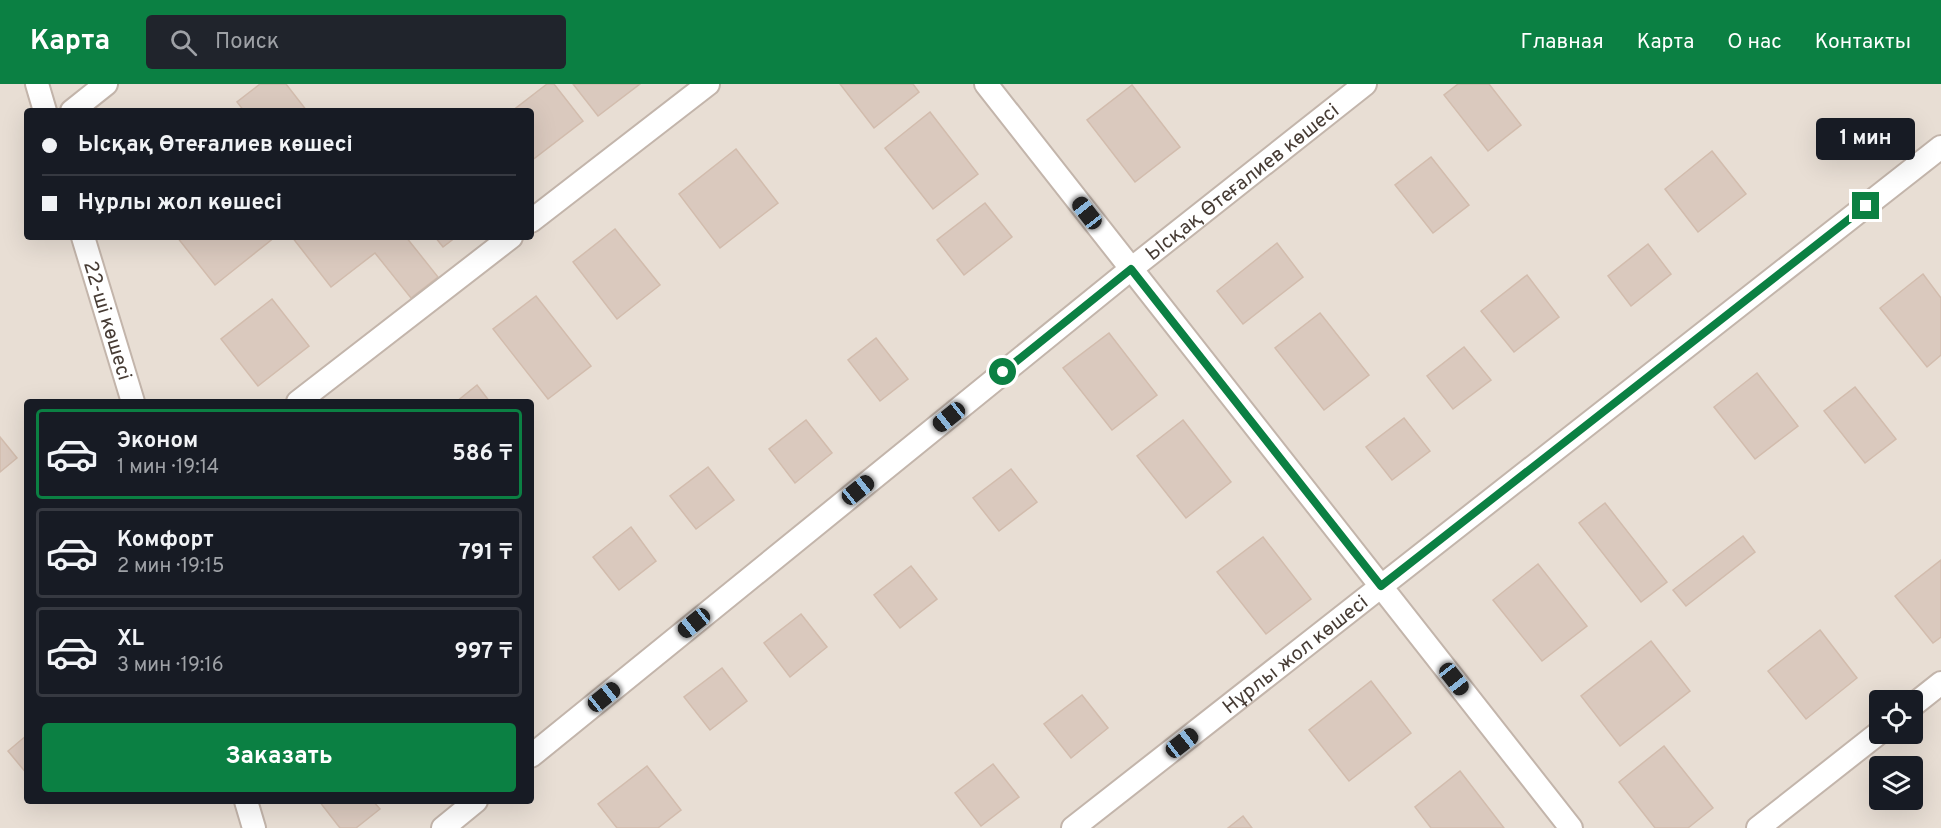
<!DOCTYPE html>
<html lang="ru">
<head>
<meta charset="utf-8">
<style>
	body { margin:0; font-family:Overpass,sans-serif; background:#20242c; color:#f1f3f6; height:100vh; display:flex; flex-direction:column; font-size:22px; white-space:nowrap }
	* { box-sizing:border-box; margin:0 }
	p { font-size:20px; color:#9ea1a6 }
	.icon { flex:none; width:33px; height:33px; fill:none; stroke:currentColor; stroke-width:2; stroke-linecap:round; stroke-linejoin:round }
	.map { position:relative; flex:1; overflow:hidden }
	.side { position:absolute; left:24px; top:315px; width:510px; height:405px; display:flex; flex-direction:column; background:#171b24; border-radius:6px; box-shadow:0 6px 24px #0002 }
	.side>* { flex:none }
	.hud { position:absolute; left:24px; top:24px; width:510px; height:132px; border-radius:6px; box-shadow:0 6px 24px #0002; display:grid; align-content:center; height:132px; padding:0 18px; background:#171b24 }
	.fabs { position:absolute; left:1869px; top:606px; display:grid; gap:12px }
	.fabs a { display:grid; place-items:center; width:54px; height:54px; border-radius:6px; background:#171b24; box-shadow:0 6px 24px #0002; font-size:30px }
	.end { position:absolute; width:27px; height:27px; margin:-14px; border:8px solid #0b8043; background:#fff; box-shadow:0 0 0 3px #fff }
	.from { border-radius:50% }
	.bubble { position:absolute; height:42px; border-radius:6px; background:#171b24; box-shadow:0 6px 24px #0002; font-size:20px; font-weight:700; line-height:42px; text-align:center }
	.car { position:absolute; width:18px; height:36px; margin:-18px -9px; border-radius:8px; box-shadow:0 0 4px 2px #0007; background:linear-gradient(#222 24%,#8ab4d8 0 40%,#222 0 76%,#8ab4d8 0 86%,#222 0) }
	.hud b { display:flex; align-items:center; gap:21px; height:57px; font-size:22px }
	.hud b+b { border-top:2px solid #363941 }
	.hud i { width:15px; height:15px; background:#f1f3f6 }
	ul { padding:10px 0 0; list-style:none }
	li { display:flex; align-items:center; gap:18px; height:90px; margin:0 12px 9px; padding:0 6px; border:3px solid #363941; border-radius:6px }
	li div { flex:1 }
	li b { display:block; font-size:22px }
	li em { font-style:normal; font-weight:700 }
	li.on { border-color:#0b8043 }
	li>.icon { width:54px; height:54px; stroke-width:1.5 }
	.button { display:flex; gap:12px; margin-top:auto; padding:12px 18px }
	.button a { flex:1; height:69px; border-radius:6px; background:#0b8043; color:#fff; font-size:24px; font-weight:700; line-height:69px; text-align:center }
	header { display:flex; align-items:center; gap:36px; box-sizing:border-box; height:84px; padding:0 30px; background:#0b8043; color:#fff }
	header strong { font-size:28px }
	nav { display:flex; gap:33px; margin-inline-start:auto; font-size:21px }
	.search { width:420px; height:54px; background:#20242c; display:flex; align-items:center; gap:15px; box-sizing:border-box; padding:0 21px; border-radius:6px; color:#9ea1a6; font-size:22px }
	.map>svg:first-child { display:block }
</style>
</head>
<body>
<header>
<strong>Карта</strong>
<div class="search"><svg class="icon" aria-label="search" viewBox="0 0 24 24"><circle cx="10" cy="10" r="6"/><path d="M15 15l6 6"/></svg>Поиск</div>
<nav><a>Главная</a><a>Карта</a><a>О нас</a><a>Контакты</a></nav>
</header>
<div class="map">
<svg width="1941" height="744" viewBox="0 0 1941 744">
	<rect width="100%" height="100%" fill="#f4ede6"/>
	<path fill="#e8ded4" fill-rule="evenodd" d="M0,0H1941V744H0ZM27,27H531V153H27ZM27,318H531V717H27ZM1880,616H1912V650H1880ZM1880,682H1912V716H1880Z"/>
	<g fill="#dac9be" stroke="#d2bcad" stroke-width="1.5">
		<polygon points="260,0 286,0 307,27 244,27 237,18"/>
		<polygon points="547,0 554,0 583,37 531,77 531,27 512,27"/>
		<polygon points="573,0 640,0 598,32"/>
		<polygon points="840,0 913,0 919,8 874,44"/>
		<polygon points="1458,0 1489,0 1521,41 1488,67 1444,11"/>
		<polygon points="1132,1 1180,63 1135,98 1087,36"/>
		<polygon points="930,28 978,90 933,125 885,64"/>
		<polygon points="736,65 778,119 720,164 679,110"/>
		<polygon points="1712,67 1746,110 1698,148 1665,105"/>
		<polygon points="1431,73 1469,121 1433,149 1395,101"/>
		<polygon points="985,119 1012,153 964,191 937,156"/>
		<polygon points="615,145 660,201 617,235 573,178"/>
		<polygon points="177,153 275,153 215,201"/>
		<polygon points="292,153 406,153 438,193 411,214 375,169 331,203"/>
		<polygon points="435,153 456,153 443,163"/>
		<polygon points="1277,159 1303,193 1243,240 1217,207"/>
		<polygon points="1648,160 1671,190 1631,222 1608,192"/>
		<polygon points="1923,190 1941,214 1941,271 1927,283 1880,224"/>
		<polygon points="1527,191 1559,233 1514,268 1481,227"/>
		<polygon points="536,212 591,282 548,315 493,245"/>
		<polygon points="272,215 309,262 258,302 221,255"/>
		<polygon points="1320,229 1369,291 1324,326 1275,264"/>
		<polygon points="1109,249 1157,311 1112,346 1063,284"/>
		<polygon points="876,254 908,295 880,317 848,276"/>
		<polygon points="1464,263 1491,296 1453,325 1427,292"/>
		<polygon points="1757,289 1798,342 1755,375 1714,323"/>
		<polygon points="477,301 490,318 456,318"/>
		<polygon points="1855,303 1896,355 1865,379 1824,327"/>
		<polygon points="1404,334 1430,367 1392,396 1366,363"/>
		<polygon points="806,336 832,369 795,399 769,365"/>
		<polygon points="1183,336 1231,398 1186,434 1137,372"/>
		<polygon points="0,353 17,374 0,388"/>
		<polygon points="708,383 734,416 696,445 670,412"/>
		<polygon points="1011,385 1037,418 999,447 973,414"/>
		<polygon points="1605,419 1667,498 1641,518 1579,439"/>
		<polygon points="631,443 656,477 619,506 593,473"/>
		<polygon points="1743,452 1755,468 1686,522 1673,506"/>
		<polygon points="1263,453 1311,515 1266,550 1217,488"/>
		<polygon points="1941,476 1941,553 1933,559 1895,512"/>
		<polygon points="1538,480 1587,542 1542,577 1493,516"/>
		<polygon points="911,482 937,515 900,544 874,511"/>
		<polygon points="801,530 827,563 790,593 764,559"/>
		<polygon points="1820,546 1857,594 1806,635 1768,587"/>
		<polygon points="1651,557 1690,607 1620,662 1581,612"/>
		<polygon points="722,584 747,617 710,646 684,613"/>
		<polygon points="1371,597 1411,649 1349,697 1309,646"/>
		<polygon points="1082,611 1108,644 1071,674 1044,640"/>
		<polygon points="27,651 27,690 8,667"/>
		<polygon points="1664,662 1713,724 1688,744 1655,744 1619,698"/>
		<polygon points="993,680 1019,713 981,742 955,709"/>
		<polygon points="647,682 681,726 658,744 617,744 598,720"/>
		<polygon points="1460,687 1504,744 1431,744 1415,723"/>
		<polygon points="319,717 373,717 380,725 356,744 340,744"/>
		<polygon points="1243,732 1252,744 1228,744"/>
	</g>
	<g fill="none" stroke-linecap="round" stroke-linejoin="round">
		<defs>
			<g id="minor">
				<polyline points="37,0 45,27"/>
				<polyline points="986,0 1571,744"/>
				<polyline points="72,27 106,0"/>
				<polyline points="531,137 708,0"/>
				<path id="s1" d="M83,153L133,318"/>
				<polyline points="298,318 511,153"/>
				<polyline points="1912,622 1941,599"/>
				<path id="s2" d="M531,672L1131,185L1365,0"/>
				<polyline points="246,717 254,744"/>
				<polyline points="443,744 476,717"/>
				<path id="s3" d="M1073,744L1941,63"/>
				<polyline points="1758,744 1880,648"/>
			</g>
		</defs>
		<use href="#minor" stroke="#c3b5ab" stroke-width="26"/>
		<use href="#minor" stroke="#fff" stroke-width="22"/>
	</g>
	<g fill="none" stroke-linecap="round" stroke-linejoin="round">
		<polyline stroke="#0b8043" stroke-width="8" points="1003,288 1131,185 1381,502 1866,122"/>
	</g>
	<g text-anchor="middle" stroke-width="4.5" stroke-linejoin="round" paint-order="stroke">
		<g font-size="20" fill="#473c35" stroke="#fff">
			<text dy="7" stroke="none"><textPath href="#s2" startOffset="914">Ысқақ Өтеғалиев көшесі</textPath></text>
			<text dy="7" stroke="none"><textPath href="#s1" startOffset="87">22-ші көшесі</textPath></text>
			<text dy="7" stroke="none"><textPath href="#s3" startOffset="282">Нұрлы жол көшесі</textPath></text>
		</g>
	</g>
</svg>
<div class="fabs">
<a><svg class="icon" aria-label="locate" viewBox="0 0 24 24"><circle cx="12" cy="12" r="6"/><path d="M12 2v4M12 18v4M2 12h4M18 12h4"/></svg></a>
<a><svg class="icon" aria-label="layers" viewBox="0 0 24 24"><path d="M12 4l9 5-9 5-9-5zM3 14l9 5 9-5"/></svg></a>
</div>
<i class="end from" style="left:1003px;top:288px"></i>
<i class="end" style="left:1866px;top:122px"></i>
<div class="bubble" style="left:1816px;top:34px;width:99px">1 мин</div>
<i class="car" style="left:1087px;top:129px;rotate:322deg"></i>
<i class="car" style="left:949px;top:333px;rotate:231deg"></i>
<i class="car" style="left:858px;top:406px;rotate:51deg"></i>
<i class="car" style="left:694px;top:539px;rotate:231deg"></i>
<i class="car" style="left:1454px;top:595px;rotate:142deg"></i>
<i class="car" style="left:604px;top:613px;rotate:51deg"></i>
<i class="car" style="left:1182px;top:659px;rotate:52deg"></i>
<div class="hud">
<b><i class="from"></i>Ысқақ Өтеғалиев көшесі</b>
<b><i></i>Нұрлы жол көшесі</b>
</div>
<section class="side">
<ul>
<li class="on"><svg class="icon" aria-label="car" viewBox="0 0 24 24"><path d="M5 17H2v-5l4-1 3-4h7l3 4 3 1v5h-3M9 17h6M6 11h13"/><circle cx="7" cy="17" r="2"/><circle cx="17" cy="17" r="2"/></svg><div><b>Эконом</b><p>1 мин · 19:14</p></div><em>586 ₸</em></li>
<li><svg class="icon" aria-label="car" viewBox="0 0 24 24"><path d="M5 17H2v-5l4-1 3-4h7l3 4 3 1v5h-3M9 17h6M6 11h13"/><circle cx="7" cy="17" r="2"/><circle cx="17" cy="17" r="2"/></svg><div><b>Комфорт</b><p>2 мин · 19:15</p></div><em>791 ₸</em></li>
<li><svg class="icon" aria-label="car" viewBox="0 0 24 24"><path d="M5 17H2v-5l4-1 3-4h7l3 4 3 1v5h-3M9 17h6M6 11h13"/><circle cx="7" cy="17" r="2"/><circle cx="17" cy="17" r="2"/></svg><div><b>XL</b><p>3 мин · 19:16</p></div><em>997 ₸</em></li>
</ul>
<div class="button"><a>Заказать</a></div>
</section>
</div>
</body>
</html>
